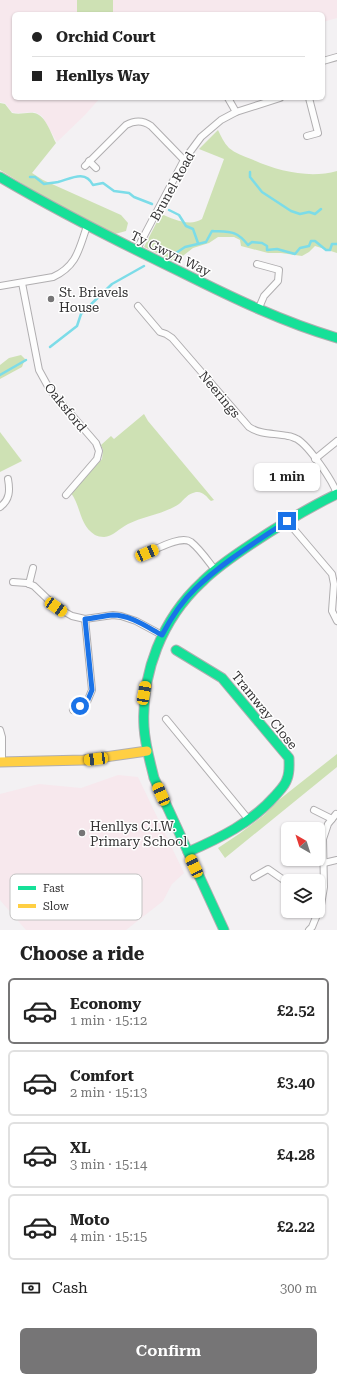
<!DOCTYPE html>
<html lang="en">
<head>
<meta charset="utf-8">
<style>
	body { margin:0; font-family:"Roboto Serif",serif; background:#f6f6f6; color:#222; height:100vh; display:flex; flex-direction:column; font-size:15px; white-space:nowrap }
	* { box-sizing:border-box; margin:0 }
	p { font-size:13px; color:#767676 }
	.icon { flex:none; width:22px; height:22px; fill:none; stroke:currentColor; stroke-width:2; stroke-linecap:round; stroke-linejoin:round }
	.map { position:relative; height:930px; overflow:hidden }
	.sheet { display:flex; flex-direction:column; background:#fff; flex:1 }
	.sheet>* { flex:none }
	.guide { position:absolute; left:12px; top:12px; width:313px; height:88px; border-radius:6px; box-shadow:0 1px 3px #0004; display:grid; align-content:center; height:88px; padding:0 20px; background:#fff }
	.needle { width:26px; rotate:321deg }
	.buttons { position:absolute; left:281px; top:822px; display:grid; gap:8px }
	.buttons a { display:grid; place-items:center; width:44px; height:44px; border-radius:6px; background:#fff; box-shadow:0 1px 3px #0004; font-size:20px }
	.end { position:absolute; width:18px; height:18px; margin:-9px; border:5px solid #1a73e8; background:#fff; box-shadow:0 0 0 2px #fff }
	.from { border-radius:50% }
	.bubble { position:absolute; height:28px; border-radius:6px; background:#fff; box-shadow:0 1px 3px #0004; font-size:13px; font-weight:600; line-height:28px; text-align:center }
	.car { position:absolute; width:12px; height:24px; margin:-12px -6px; border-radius:5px; box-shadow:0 0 3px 1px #0007; background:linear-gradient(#f5c518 24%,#345 0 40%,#f5c518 0 76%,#345 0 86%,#f5c518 0) }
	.guide b { display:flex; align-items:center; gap:14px; height:38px; font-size:15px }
	.guide b+b { border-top:1px solid #e0e0e0 }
	.guide i { width:10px; height:10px; background:#222 }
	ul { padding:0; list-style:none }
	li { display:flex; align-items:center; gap:12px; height:66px; margin:0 8px 6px; padding:0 12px; border:2px solid #e0e0e0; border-radius:6px }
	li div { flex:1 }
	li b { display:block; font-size:15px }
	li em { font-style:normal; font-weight:600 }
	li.active { border-color:#767576 }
	li>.icon { width:36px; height:36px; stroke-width:1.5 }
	h2 { padding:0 20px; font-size:18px; line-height:48px }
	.pay { display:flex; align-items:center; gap:10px; height:44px; padding:0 20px; font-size:15px }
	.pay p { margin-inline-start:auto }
	.button { display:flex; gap:8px; margin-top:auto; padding:8px 20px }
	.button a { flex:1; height:46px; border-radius:6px; background:#767576; color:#fff; font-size:16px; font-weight:600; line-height:46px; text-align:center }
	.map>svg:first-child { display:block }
</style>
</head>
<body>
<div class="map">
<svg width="337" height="930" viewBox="0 0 337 930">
	<rect width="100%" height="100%" fill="#f3f1f3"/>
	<g fill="#f7e8ed">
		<polygon points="0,0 337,0 337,18 323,22 323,14 14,14 14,98 100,98 85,115 57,142 42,116 35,112 17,113 12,112 5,103 0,102"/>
		<polygon points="118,775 138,777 184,873 172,884 163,901 126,930 26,930 0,900 0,794 39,784 81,788"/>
	</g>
	<g fill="#cee1b4">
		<rect x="77" y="0" width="36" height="14"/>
		<path d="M0,103L5,104L12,113C20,115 27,112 34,113C46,115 51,134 56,143L32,173L43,180L121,215L128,223L126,231L115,234L75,216L0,170Z"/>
		<path d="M218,130C221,136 224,143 229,148C235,153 243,156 251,159C277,171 309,179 337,171V253L315,246L309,252L302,256L281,253H268L241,246L240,240L234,237H218L209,243L193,248L175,262L144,247L161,214C173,219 190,227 202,219L224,159L199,149Z"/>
		<polygon points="21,355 25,359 22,367 0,379 0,365 9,358"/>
		<path d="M144,414L148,421L214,500L211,501C207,497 203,491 196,492C187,494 185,499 179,504C164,514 144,516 128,524C120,528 112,537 104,537C101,537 97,536 95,535C79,525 81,506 71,493L102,459L103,450L101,445L111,436L114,439Z"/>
		<polygon points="0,432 22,461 0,472"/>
		<polygon points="337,754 337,767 225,858 218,848 239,834 263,816 280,799"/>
	</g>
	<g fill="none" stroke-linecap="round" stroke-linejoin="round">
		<g stroke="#7cdce8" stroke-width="2.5">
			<polyline points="250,172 250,177 262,192 291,211 300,214 309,212 315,214 321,209"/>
			<path d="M30,177H35L44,184C49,183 53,183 58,182C70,179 85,169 93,185L103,183L114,191L129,193L134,197L152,204"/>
			<polyline points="169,210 179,215 186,226 193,229 198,243"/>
			<path d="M170,257L185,247L206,242L212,231C230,232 236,230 248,245L252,242L262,243L267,246V250L277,249L295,254L300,248L309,246L311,241H315L326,250H330L332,244H337"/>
			<polyline points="50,347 77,326 81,314 112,284 144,266"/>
			<polyline points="0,375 26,360"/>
		</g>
		<defs>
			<g id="street">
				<polyline points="323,61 337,57"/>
				<polyline points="228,98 236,112"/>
				<polyline points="307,136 318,133 309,98"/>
				<polyline points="89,161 96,168"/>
				<path d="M85,166L126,125C135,120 143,120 151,126L184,160"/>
				<polyline points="136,251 184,160 201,137 221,120 236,112 280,98"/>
				<polyline points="257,264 279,270 278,281 264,296 258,310"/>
				<polyline points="22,283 39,370 50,390 96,443 99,451 97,459 66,495"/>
				<path d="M0,286L53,277C77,266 79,249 87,226"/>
				<path d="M138,306L160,332L166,334L172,338L249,427C261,435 274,433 288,436C291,436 294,438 297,439C309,446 333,481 337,494"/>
				<polyline points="315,459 337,441"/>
				<path d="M0,507C10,500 10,490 8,479"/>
				<polyline points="287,521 332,574 334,584 332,611 337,621"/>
				<path d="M147,553C157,549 181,535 191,542C200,549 208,561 215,570"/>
				<polyline points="13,582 27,583 34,586 56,607 72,616 85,619 113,615 121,616 136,621 162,635"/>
				<polyline points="29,584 33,568"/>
				<polyline points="73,710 87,702 92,690 85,619"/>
				<polyline points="166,719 249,820"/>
				<polyline points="0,730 2,737 2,762"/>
				<polyline points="314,810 332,819"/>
				<polyline points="324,863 337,860"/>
				<polyline points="254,877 268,869 288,883"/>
				<polyline points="309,930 312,927 321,905 324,887 323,839 328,824 336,814"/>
			</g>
			<g id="fast">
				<path d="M0,177C59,212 121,243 183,273C233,298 283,322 337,338"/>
				<path d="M176,650L222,678L289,758C289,765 290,772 287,779C285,786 279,791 275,796C251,823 220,838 188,852"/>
				<path d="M224,930L154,778C150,761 145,745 144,727C141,673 162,619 202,582C217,567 235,555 253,543C280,525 308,508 337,494"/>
			</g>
			<polyline id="slow" points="0,762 84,760 147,751"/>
		</defs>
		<use href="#street" stroke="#b0aeb0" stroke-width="8"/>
		<use href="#fast" stroke="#b0aeb0" stroke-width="11"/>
		<use href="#slow" stroke="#b0aeb0" stroke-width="11"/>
		<use href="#street" stroke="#fdfdfd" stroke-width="6"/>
		<use href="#fast" stroke="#16e098" stroke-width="9"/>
		<use href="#slow" stroke="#ffcf43" stroke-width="9"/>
	</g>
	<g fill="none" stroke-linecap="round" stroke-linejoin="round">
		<path stroke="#1a73e8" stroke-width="5" d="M80,706L87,702L92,690L85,619C94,618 103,616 113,615C130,615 147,627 162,635C171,618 182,601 196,588C223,562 256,542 287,521"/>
	</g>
	<g fill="#767576" stroke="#fff" stroke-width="1.5">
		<circle cx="51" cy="299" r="4"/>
		<circle cx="82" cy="833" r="4"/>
	</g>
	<g text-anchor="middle" stroke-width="3" stroke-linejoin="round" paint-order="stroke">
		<g font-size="13" fill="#333233" stroke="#fff">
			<text transform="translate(172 186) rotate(-61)" y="5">Brunel Road</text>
			<text transform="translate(171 253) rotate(26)" y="5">Ty Gwyn Way</text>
			<text transform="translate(220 394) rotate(50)" y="5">Neerings</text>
			<text transform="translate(66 407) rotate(51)" y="5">Oaksford</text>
			<text transform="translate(265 710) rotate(51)" y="5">Tramway Close</text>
		</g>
		<g font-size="13" fill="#333233" stroke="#fff" text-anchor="start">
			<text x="59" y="297">St. Briavels<tspan x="59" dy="15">House</tspan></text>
			<text x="90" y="831">Henllys C.I.W.<tspan x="90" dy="15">Primary School</tspan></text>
		</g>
	</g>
	<rect x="10" y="874" width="132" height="46" rx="6" fill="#fff" stroke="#c2c2c2" stroke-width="1"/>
	<rect x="18" y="886" width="18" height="4" fill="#16e098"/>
	<rect x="18" y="904" width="18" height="4" fill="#ffcf43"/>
	<g font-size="11" fill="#333233">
		<text x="43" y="892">Fast</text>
		<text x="43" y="910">Slow</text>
	</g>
</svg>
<div class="buttons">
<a><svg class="needle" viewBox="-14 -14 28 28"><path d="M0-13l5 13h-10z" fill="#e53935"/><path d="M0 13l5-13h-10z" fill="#767676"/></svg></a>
<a><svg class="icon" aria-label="layers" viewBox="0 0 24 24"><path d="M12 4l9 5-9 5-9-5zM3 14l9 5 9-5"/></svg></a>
</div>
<i class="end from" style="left:80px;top:706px"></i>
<i class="end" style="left:287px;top:521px"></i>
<div class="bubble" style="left:254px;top:463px;width:66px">1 min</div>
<i class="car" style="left:147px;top:553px;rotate:67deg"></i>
<i class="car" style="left:56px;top:607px;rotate:124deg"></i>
<i class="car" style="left:144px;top:693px;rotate:10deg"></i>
<i class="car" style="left:96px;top:759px;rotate:263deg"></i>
<i class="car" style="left:161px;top:794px;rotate:336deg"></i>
<i class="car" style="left:194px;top:866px;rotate:335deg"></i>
<div class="guide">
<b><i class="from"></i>Orchid Court</b>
<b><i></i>Henllys Way</b>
</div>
</div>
<section class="sheet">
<h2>Choose a ride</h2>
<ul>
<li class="active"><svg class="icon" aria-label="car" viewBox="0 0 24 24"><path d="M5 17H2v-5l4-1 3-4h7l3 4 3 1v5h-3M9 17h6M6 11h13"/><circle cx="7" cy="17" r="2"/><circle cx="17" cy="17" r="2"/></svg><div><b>Economy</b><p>1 min · 15:12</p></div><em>£2.52</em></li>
<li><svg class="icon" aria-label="car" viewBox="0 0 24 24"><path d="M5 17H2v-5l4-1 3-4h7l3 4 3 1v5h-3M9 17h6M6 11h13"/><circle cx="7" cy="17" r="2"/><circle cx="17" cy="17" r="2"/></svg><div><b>Comfort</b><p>2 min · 15:13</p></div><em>£3.40</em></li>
<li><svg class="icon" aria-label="car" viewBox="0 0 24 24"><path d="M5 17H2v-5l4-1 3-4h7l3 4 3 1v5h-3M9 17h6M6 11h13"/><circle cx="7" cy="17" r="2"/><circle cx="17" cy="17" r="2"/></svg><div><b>XL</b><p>3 min · 15:14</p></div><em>£4.28</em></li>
<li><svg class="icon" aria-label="car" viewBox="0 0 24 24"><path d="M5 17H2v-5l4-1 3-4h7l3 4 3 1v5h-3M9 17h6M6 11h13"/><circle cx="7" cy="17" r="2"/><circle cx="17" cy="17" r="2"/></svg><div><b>Moto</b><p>4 min · 15:15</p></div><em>£2.22</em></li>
</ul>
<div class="pay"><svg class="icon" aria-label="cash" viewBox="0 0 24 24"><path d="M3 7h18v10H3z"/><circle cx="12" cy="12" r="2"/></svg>Cash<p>300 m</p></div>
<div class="button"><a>Confirm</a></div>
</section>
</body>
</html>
